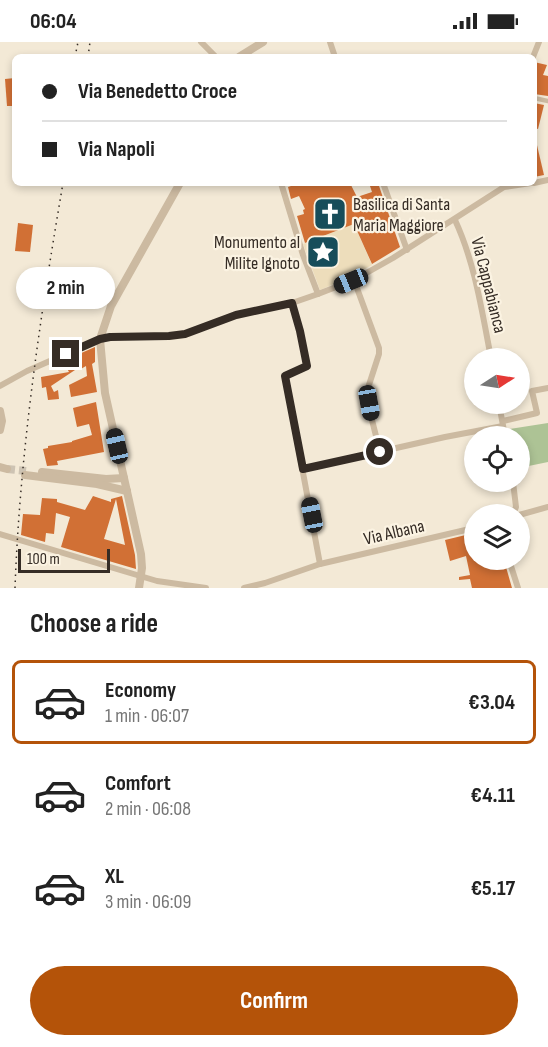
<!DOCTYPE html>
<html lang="en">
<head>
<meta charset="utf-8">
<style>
	body { margin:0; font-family:"Sofia Sans Condensed",sans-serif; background:#f2f2f2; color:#222; height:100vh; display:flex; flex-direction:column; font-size:22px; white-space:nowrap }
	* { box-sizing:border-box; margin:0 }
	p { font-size:20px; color:#767676 }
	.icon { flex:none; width:33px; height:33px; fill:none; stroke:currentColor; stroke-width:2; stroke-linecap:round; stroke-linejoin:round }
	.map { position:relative; height:546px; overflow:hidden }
	.panel { display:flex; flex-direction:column; background:#fff; flex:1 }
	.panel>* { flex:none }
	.guide { position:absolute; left:12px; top:12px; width:525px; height:132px; border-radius:9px; box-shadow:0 3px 9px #0003; display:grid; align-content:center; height:132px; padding:0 30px; background:#fff }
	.needle { width:39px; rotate:78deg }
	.tools { position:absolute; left:464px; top:306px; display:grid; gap:12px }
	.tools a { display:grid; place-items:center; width:66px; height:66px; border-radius:50%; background:#fff; box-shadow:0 3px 9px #0003; font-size:30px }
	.scale { position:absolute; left:18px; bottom:15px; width:92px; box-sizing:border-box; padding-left:6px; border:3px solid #352c25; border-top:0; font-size:16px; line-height:21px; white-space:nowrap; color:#352c25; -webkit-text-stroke:4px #fbf3e2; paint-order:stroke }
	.end { position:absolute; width:27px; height:27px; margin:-14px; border:8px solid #352c25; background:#fff; box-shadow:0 0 0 3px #fff }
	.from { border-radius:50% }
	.bubble { position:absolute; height:42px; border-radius:21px; background:#fff; box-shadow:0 3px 9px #0003; font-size:20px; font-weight:700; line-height:42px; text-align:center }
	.car { position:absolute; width:18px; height:36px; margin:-18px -9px; border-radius:8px; box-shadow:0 0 4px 2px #0007; background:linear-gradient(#222 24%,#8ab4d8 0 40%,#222 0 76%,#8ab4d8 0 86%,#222 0) }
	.guide b { display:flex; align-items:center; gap:21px; height:57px; font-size:22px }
	.guide b+b { border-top:2px solid #e0e0e0 }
	.guide i { width:15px; height:15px; background:#222 }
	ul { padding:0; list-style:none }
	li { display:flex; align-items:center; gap:18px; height:84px; margin:0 12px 9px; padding:0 18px; border:3px solid transparent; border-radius:9px }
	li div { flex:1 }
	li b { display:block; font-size:22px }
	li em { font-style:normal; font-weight:700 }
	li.selected { border-color:#b45309 }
	li>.icon { width:54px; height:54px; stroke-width:1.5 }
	h2 { padding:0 30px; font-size:27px; line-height:72px }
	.primary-button { display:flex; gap:12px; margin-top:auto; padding:12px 30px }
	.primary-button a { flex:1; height:69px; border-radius:36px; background:#b45309; color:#fff; font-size:24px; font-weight:700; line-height:69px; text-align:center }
	.status { display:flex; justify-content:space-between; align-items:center; height:42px; padding:0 30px; background:#fff; direction:ltr }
	.status svg { height:16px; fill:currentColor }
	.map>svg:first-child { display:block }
</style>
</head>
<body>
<div class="status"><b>06:04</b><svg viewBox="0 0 49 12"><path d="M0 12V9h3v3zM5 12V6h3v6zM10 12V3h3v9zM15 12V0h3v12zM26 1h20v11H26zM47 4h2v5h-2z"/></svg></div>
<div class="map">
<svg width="548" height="546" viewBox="0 0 548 546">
	<rect width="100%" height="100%" fill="#f3e9d6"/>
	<polygon fill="#adc395" points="548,381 548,420 519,426 519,394 505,394 504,388"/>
	<polygon fill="#edddbb" points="354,182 372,223 348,236 320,248 303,202"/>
	<g fill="#d17035" fill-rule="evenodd">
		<polygon points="534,20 547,23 543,33 548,34 548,54 534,52"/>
		<polygon points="15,36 15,64 7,64 5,37"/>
		<polygon points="534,61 544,63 538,87 534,86"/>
		<polygon points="534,99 536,99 544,133 534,135"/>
		<polygon points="300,141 350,141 357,155 372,150 369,141 378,141 400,205 372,222 354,182 305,201 297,174 304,172 303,168 305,167 299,154 291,157 288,145"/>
		<polygon points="18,181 33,183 30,210 15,209"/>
		<polygon points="95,305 95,320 92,322 97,350 71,355 69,343 87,334 86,324 79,328 78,326 51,344 54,350 58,348 59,357 48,358 46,345 42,346 41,335 69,330 63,319"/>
		<polygon points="96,360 104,410 57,419 58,423 47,424 43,407 48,406 48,404 72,400 72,399 92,393 89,382 77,385 73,366"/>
		<path d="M93,454L111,460V457L122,454L135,513L136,527L61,505L70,475L56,471L54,492L46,491L45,500L21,493L23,472L40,473L42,456L57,457V460L85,468ZM116,457L125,503L104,497Z"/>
		<polygon points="474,491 474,518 504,518 512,546 472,546 470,537 459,538 459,535 470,533 466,514 450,519 445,498"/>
	</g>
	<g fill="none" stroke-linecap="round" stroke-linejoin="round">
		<polyline stroke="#cdc3b3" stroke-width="8" stroke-dasharray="8 4" stroke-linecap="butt" points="7,427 26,429"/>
		<polyline stroke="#ccbaa1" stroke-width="4.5" points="534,56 548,59"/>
		<g stroke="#ccbaa1" stroke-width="6">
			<polyline points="201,0 216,15"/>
			<polyline points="330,0 335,15"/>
			<polyline points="533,15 539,0"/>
			<polyline points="281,141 303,213 318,252"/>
			<polyline points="383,141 407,208"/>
			<polyline points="534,141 548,138"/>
			<path d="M455,178C475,221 482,270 491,316"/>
			<polyline points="354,238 379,306 379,312 367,349 371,374 380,410"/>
			<polyline points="292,261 300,289 307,324 285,334 320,522"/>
			<polyline points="0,344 27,329 100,297 110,295 169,294 185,292 236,273 292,261 318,252 354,238 393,216 504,145 531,141"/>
			<polyline points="499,362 505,394"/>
			<polyline points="503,379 537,371 532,349 548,346"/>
			<polyline points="303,427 445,395 503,384"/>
			<polyline points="513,440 516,465 513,472"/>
			<polyline points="519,473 548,465"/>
			<polyline points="0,492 157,539 206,546"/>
			<polyline points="509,518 518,546"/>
			<polyline points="244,546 265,541 320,522 474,486"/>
		</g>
		<g stroke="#ccbaa1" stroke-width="8">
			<polyline points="239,15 263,0"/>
			<polyline points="0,369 2,379 0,388"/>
			<polyline points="0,425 7,427"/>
			<polyline points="42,430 106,437 124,436"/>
			<polyline points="25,433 97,442 127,449"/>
			<polyline points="139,546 142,526 141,512 105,351 100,297 111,264 180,141"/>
		</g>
		<g stroke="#352c25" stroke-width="1.5" stroke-dasharray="1.5 4.5" stroke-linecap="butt">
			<polyline points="75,15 78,0"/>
			<polyline points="88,15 90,0"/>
			<path d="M15,546C20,409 40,276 63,141"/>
		</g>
	</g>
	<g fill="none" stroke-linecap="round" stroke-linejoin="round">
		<polyline stroke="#352c25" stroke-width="8" points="66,312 100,297 110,295 169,294 185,292 236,273 292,261 300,289 307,324 285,334 303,427 380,410"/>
	</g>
	<defs>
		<symbol id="church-square" viewBox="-11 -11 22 22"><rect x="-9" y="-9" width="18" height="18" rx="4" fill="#174d5a" stroke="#fbf3e2"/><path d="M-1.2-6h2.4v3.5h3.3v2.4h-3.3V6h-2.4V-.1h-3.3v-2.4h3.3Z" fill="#fff"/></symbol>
		<symbol id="sight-square" viewBox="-11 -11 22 22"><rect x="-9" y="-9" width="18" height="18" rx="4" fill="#174d5a" stroke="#fbf3e2"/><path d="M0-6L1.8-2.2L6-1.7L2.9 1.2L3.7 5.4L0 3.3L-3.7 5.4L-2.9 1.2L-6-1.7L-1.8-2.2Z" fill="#fff"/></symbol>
	</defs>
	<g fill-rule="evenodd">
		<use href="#church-square" x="311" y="153" width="38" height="38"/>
		<use href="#sight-square" x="304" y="191" width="38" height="38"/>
	</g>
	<g text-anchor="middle" stroke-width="4.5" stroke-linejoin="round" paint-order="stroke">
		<g font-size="18" fill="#352c25" stroke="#fbf3e2" text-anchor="start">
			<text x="353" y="168">Basilica di Santa<tspan x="353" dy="21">Maria Maggiore</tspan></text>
			<text x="300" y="206" text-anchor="end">Monumento al<tspan x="300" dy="21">Milite Ignoto</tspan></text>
		</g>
		<g font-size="18" fill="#352c25" stroke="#fbf3e2">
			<text transform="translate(489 243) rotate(76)" y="6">Via Cappabianca</text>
			<text transform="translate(394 490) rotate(-13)" y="6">Via Albana</text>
		</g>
	</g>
</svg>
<div class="tools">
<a><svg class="needle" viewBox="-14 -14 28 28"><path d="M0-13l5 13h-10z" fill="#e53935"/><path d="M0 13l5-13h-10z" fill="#767676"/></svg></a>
<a><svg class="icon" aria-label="locate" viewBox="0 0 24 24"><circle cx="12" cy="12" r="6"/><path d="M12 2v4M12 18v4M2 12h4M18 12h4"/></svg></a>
<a><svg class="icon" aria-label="layers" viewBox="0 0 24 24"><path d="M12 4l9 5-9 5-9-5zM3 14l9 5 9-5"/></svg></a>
</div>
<div class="scale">100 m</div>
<i class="end from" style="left:380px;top:410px"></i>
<i class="end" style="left:66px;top:312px"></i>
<div class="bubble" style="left:16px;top:225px;width:99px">2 min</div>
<i class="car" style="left:351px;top:239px;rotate:248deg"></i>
<i class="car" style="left:369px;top:361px;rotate:170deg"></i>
<i class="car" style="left:117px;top:404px;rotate:347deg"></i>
<i class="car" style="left:312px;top:473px;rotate:349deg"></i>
<div class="guide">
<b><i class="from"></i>Via Benedetto Croce</b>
<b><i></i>Via Napoli</b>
</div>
</div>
<section class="panel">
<h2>Choose a ride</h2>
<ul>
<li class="selected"><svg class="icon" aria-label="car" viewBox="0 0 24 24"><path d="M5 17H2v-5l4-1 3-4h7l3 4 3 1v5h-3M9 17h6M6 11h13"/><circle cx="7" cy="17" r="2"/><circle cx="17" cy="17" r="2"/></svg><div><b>Economy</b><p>1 min · 06:07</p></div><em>€3.04</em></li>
<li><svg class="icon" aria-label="car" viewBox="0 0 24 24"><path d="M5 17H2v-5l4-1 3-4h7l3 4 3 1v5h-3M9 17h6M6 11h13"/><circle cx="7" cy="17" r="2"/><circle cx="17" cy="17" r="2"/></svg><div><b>Comfort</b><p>2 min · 06:08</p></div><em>€4.11</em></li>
<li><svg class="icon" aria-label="car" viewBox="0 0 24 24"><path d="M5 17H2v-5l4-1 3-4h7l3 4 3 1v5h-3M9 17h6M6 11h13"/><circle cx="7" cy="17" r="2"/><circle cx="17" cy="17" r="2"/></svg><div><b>XL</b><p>3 min · 06:09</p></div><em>€5.17</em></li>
</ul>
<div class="primary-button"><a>Confirm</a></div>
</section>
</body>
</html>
